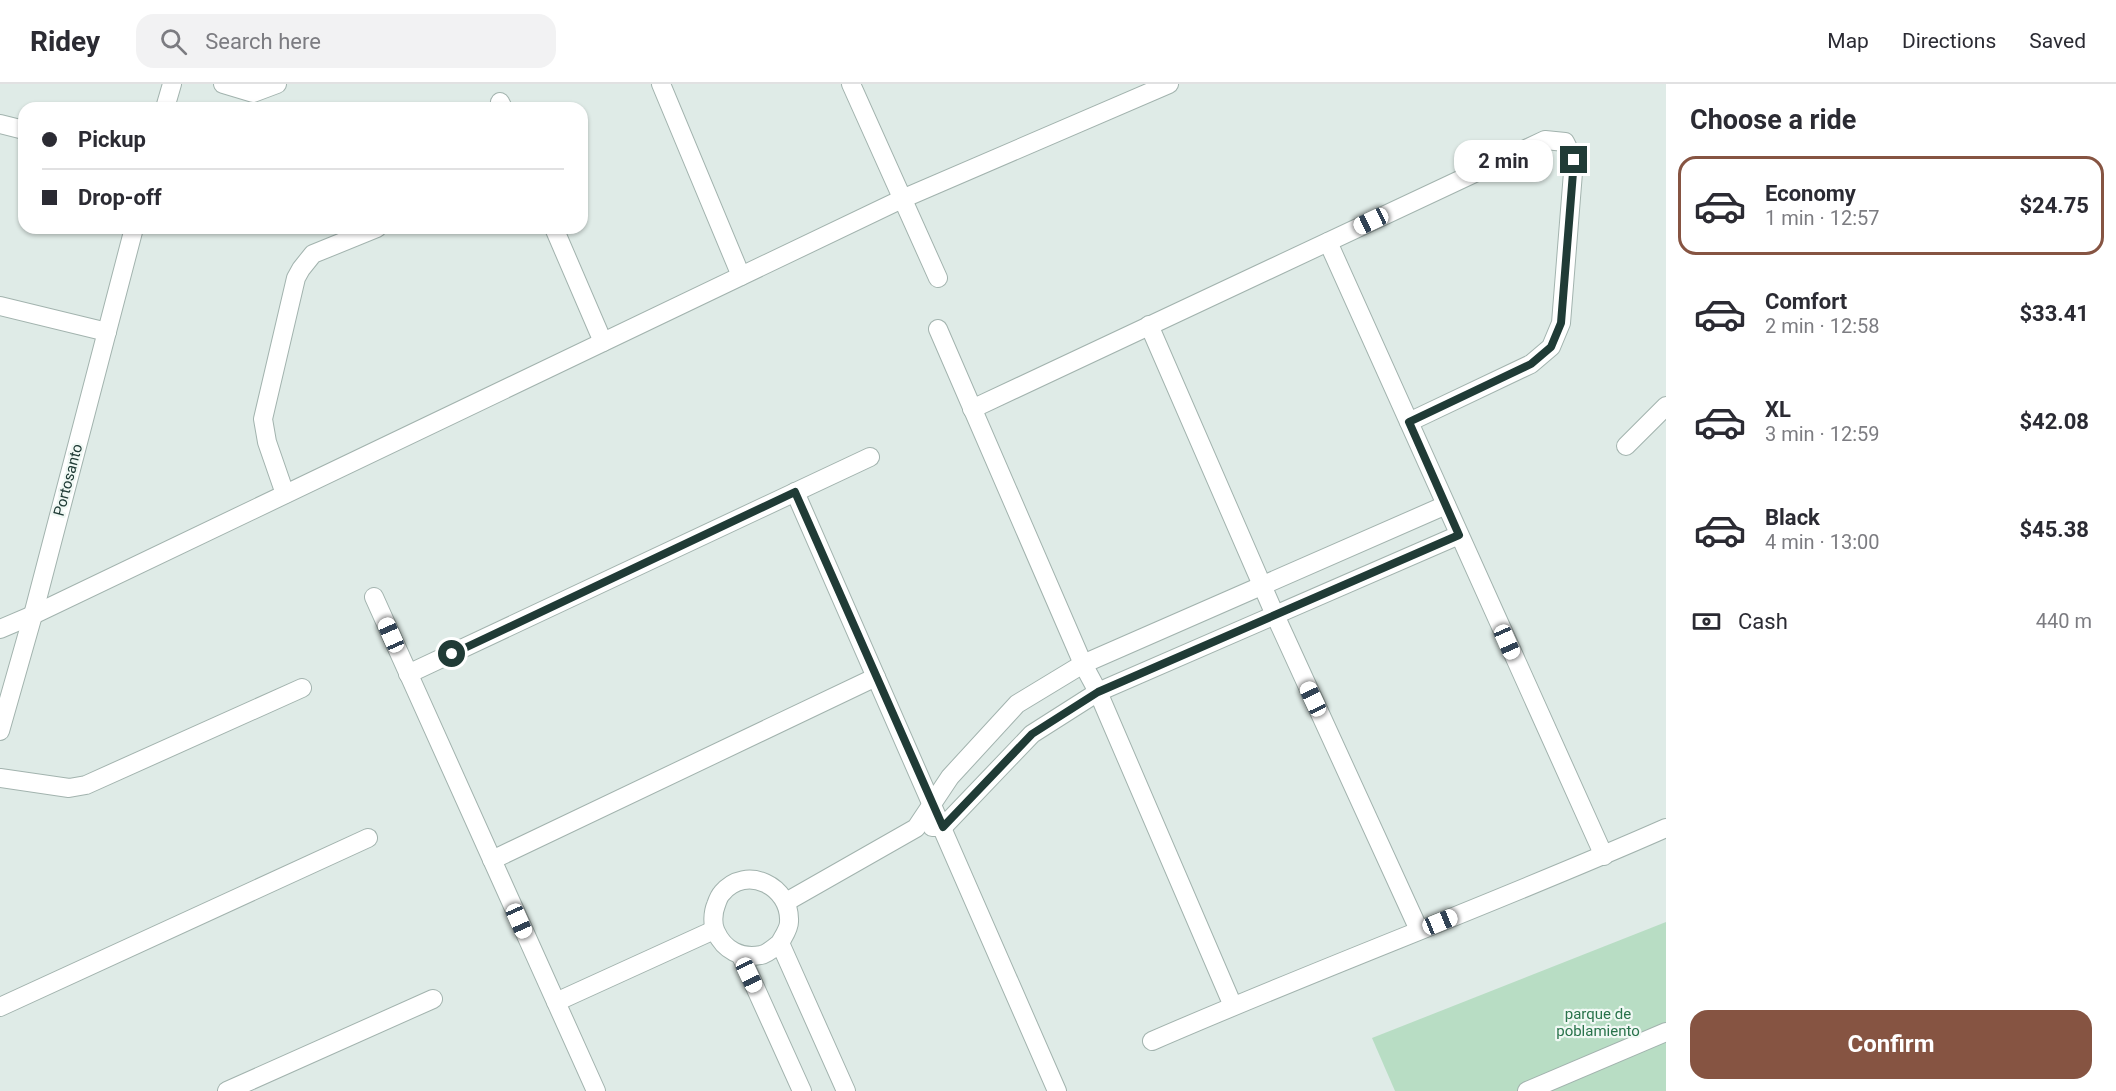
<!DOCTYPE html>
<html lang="en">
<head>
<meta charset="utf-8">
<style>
	body { margin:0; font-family:Roboto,sans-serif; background:#f2f2f3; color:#2b2b33; height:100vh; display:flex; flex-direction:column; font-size:22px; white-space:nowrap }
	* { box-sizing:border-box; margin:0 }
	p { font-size:20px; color:#7c7c81 }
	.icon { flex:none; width:33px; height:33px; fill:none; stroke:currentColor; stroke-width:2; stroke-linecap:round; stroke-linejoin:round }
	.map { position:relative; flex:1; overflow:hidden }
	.drawer { display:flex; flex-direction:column; background:#fff; width:450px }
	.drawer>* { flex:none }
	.top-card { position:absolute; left:18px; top:18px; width:570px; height:132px; border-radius:18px; box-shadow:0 2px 4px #0004; display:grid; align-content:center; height:132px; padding:0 24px; background:#fff }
	.end { position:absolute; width:27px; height:27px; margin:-14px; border:8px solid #203b36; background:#fff; box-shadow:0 0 0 3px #fff }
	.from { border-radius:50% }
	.bubble { position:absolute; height:42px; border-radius:18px; background:#fff; box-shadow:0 2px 4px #0004; font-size:20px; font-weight:700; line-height:42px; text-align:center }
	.car { position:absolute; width:18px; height:36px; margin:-18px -9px; border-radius:8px; box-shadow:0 0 4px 2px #0007; background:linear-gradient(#fff 24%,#345 0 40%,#fff 0 76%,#345 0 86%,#fff 0) }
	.top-card b { display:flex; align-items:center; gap:21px; height:57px; font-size:22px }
	.top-card b+b { border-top:2px solid #e1e1e2 }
	.top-card i { width:15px; height:15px; background:#2b2b33 }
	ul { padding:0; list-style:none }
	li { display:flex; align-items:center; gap:18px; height:99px; margin:0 12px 9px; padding:0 12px; border:3px solid transparent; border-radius:18px }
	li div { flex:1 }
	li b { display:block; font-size:22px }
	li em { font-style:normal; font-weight:700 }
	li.selected { border-color:#865442 }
	li>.icon { width:54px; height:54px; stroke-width:1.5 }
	h2 { padding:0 24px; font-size:27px; line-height:72px }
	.pay { display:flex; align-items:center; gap:15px; height:66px; padding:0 24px; font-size:22px }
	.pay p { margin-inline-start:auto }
	.action { display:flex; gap:12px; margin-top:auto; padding:12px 24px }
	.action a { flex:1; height:69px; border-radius:18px; background:#865442; color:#fff; font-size:24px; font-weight:700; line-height:69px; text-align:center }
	header { display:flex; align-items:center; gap:36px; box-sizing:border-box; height:84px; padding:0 30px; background:#fff; border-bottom:2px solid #e1e1e2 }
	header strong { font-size:28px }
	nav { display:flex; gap:33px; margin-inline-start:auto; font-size:21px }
	.search { width:420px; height:54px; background:#f2f2f3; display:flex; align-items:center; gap:15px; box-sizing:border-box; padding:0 21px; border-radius:18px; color:#7c7c81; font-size:22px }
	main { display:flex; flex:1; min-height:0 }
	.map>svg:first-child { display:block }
</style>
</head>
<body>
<header>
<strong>Ridey</strong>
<div class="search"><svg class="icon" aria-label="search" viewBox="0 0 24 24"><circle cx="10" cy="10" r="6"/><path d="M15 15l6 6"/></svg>Search here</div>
<nav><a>Map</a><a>Directions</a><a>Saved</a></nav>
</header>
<main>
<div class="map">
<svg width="1666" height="1007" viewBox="0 0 1666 1007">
	<rect width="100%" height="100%" fill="#dfebe7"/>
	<polygon fill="#b8ddc4" points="1666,838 1666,1007 1395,1007 1372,954"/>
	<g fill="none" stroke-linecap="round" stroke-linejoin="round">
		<defs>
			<g id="street">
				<polyline points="223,0 253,9 277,0"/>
				<polyline points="661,0 741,192"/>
				<polyline points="851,0 938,194"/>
				<polyline points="500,18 503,24"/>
				<polyline points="165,24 172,0"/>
				<polyline points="0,40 24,46"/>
				<polyline points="554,144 603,258"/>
				<polyline points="1328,158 1604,772"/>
				<polyline points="0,222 107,248"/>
				<polyline points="1149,241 1275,531 1419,846"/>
				<polyline points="938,245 1083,580 1098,608 1233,922"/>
				<polyline points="972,325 1545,56 1565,58 1574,76 1561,239 1551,263 1531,280 1409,338"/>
				<polyline points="1626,362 1666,322"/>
				<polyline points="795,408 1057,1007"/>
				<polyline points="285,410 267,358 263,335 296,194 301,185 313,170 377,144"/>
				<polyline points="374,513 596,1007"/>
				<polyline points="0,545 33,531 902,115 1169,0"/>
				<polyline points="408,590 870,373"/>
				<polyline points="0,647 33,531 134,144"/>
				<polyline points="0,694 69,704 86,701 302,604"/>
				<polyline points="932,743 943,743 1032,650 1098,608 1459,451"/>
				<polyline points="492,776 876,593"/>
				<polyline points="786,818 916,744 950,693 1017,620 1083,580 1446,421"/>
				<path d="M780,859C775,863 767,870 761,871C741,875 724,866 716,848C712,841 713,828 716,821C717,818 719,812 722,809C746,780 791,802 789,838C789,845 783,853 780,859L846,1007"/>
				<polyline points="741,872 802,1007"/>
				<polyline points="556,918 714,846"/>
				<polyline points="0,923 368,754"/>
				<path d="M1152,957C1322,883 1496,819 1666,744"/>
				<polyline points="227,1007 433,915"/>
				<polyline points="1527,1007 1666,948"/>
			</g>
		</defs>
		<use href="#street" stroke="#a2b3ae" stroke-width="20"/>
		<use href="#street" stroke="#fff" stroke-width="18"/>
	</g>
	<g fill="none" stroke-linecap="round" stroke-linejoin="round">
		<polyline stroke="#203b36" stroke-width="8" points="452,570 795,408 943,743 1032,650 1098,608 1459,451 1409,338 1531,280 1551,263 1561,239 1574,76"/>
	</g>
	<g text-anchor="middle" stroke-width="4.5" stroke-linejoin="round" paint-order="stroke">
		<g font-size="15" fill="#203b36" stroke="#f0f8f4">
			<text transform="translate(68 396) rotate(-75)" y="5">Portosanto</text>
		</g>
		<g font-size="15" fill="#29734b" stroke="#f0f8f4">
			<text x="1598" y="935">parque de<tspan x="1598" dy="17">poblamiento</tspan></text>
		</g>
	</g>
</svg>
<i class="end from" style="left:452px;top:570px"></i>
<i class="end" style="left:1574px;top:76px"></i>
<div class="bubble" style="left:1454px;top:56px;width:99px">2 min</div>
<i class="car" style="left:1371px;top:137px;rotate:245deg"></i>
<i class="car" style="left:391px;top:551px;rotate:336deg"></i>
<i class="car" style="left:1507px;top:558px;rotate:156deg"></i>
<i class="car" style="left:1313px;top:615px;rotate:335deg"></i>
<i class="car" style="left:519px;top:837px;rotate:156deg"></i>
<i class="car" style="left:1440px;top:838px;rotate:68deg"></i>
<i class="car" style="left:749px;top:891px;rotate:155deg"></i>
<div class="top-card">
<b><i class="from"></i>Pickup</b>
<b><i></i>Drop-off</b>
</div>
</div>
<section class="drawer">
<h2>Choose a ride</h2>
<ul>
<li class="selected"><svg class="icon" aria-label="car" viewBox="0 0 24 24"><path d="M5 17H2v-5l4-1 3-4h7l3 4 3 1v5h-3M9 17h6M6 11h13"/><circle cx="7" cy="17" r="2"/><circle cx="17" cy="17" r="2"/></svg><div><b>Economy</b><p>1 min · 12:57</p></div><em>$24.75</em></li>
<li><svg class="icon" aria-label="car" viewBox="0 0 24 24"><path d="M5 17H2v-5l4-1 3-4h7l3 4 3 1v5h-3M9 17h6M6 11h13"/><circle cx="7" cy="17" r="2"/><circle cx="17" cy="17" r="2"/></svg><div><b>Comfort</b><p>2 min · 12:58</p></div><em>$33.41</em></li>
<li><svg class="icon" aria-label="car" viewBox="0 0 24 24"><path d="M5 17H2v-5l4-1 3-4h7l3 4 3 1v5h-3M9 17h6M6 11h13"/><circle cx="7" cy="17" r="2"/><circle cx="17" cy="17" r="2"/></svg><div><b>XL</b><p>3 min · 12:59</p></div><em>$42.08</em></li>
<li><svg class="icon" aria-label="car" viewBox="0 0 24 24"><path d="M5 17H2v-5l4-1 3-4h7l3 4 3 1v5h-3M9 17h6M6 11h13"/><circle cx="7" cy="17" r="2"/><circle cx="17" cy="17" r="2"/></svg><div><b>Black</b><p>4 min · 13:00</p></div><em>$45.38</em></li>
</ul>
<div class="pay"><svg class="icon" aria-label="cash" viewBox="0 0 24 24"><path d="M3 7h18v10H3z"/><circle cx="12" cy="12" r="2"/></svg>Cash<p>440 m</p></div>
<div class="action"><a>Confirm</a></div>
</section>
</main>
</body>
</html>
